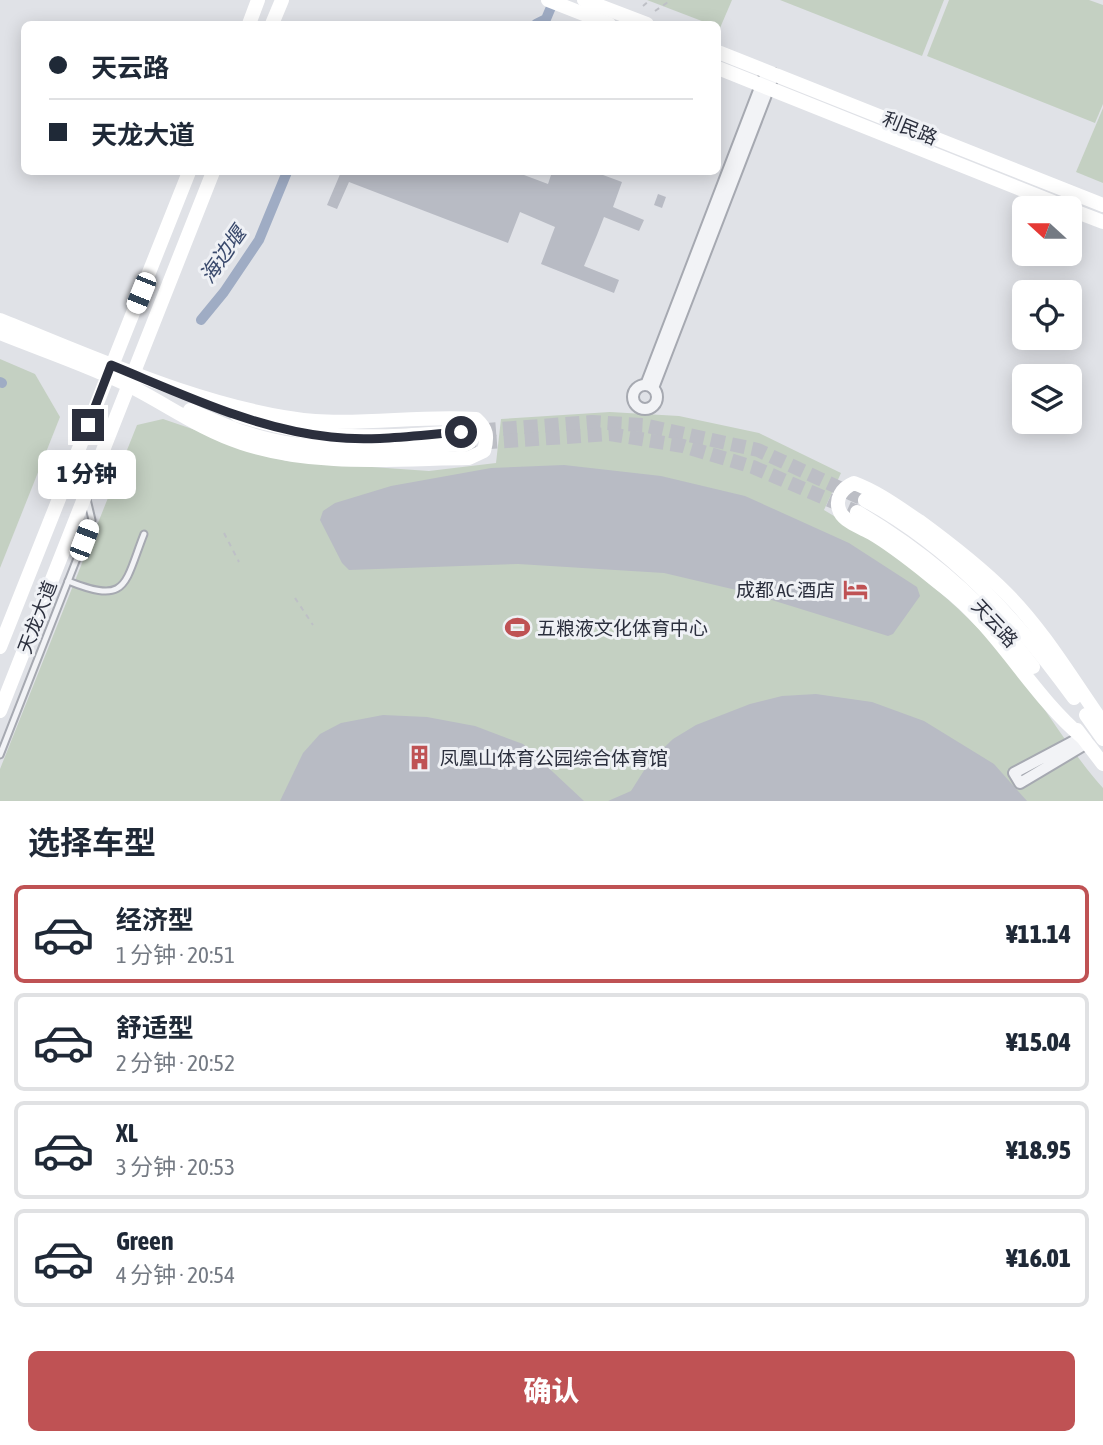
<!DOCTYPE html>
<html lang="zh">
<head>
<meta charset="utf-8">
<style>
	body { margin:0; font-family:"Asap Condensed","Noto Sans SC",sans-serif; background:#f6f6f7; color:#1f2937; height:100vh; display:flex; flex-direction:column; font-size:26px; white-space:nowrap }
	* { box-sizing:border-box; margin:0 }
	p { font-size:23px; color:#747a83 }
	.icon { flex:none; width:38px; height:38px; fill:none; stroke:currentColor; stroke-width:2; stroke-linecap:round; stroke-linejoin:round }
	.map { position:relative; height:801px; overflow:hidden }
	.side { display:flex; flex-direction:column; background:#fff; flex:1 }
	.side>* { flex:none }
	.guide { position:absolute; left:21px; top:21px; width:700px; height:154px; border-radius:10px; box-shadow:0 4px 18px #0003; display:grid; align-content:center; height:154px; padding:0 28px; background:#fff }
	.needle { width:46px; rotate:291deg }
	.fabs { position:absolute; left:1012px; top:196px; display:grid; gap:14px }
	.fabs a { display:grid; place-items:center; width:70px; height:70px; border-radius:10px; background:#fff; box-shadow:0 4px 18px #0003; font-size:35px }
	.end { position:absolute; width:32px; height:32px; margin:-16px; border:9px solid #2b2f3d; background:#fff; box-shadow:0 0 0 4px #fff }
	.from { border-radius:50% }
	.bubble { position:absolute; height:49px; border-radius:10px; background:#fff; box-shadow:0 4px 18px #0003; font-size:23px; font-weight:800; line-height:49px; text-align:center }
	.car { position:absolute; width:21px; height:42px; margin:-21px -10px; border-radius:9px; box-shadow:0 0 5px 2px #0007; background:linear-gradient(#fff 24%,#345 0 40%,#fff 0 76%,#345 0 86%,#fff 0) }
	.guide b { display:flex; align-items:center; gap:24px; height:66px; font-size:26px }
	.guide b+b { border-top:2px solid #e0e1e3 }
	.guide i { width:18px; height:18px; background:#1f2937 }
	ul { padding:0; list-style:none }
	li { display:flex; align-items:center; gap:21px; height:98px; margin:0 14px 10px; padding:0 14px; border:4px solid #e0e1e3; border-radius:10px }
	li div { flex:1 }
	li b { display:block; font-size:26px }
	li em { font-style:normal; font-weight:800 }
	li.on { border-color:#bf5254 }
	li>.icon { width:63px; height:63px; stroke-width:1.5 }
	h2 { padding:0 28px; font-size:32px; line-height:84px }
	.button { display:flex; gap:14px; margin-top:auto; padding:14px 28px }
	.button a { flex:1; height:80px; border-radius:10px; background:#bf5254; color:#fff; font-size:28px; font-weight:800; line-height:80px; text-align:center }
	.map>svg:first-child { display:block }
</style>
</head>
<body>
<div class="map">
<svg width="1103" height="801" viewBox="0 0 1103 801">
	<rect width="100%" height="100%" fill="#e0e2e7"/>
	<g fill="#c4d0c2">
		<polygon points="647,0 732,0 720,28"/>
		<polygon points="780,0 944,0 922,56"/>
		<polygon points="949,0 1089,0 1103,5 1103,104 1095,123 927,56"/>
		<polygon points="1103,108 1103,183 1076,172"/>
		<polygon points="0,359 35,374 60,417 0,568"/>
		<path d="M610,412L679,416L759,433L841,473L824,510C896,552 956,600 1010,663C1043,703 1068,749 1103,788V801H0V769L137,425L163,419L286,461L429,471L496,463L501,419Z"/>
	</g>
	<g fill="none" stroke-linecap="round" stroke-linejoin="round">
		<g stroke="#9facc4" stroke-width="10">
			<polyline points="536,24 546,19 554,0"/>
			<polyline points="201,320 224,292 259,240 287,172"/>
			<polyline points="0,382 2,383"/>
		</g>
	</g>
	<g fill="#b8bbc4">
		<polygon points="341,172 516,172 548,184 552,172 595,172 622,182 613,207 644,220 639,231 604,217 597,235 584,266 619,280 614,293 541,264 555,227 520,212 508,243 349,182 337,209 327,205"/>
		<polygon points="658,194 666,197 662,208 654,205"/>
		<polygon points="564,465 661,476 745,496 849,543 917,587 920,596 893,634 888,636 749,593 664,573 518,564 349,570 342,563 320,520 323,511 335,503 391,486 491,468"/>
		<polygon points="816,694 872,702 924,721 994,764 1027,801 608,801 631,791 650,761 673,739 696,725 750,704 782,696"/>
		<polygon points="383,715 427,717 475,726 523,744 584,801 280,801 303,753 320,734 341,723"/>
	</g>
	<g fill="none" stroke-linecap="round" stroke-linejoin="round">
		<g stroke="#bcbec5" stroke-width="14" stroke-dasharray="14 7" stroke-linecap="butt">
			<polyline points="461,432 592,422 643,425 758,450 865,500"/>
			<polyline points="462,444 610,434 683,446 753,467 857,512"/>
		</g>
		<defs>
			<g id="lane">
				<path d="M68,581C128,605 124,585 144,534"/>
				<polyline points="0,755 92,520 87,499"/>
			</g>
			<g id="street">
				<polyline points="646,385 763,80"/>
				<circle cx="645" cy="397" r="12"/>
				<polyline points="653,388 774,74"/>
				<polyline points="1082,737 1014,773 1020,783 1087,743"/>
			</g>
		</defs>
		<use href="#lane" stroke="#a6a9b1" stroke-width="9"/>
		<use href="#street" stroke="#a6a9b1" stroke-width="14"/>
		<g stroke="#bec0c6" stroke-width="2" stroke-dasharray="5 5" stroke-linecap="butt">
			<polyline points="643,6 650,0"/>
			<polyline points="655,11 671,0"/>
			<polyline points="224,533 239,562"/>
			<polyline points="295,598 313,625"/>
		</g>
		<use href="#lane" stroke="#f2f3f6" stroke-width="5"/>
		<use href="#street" stroke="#f2f3f6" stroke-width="10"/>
		<g stroke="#fff" stroke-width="14">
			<polyline points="548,0 609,24"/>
			<polyline points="584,0 647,24"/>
			<polyline points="249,24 258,0"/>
			<polyline points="272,24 282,0"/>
			<polyline points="718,52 1103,205"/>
			<polyline points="718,68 1068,208"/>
			<polyline points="1069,209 1103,222"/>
			<path d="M0,320C95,358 213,412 315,421C368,425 422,415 476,419C487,429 488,436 484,451L469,458C394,459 314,467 242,443C201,430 166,404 128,385C87,365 42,350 0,333"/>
			<path d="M190,410C208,418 227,427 246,433C315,456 391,448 462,444"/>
			<path d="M237,415C320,442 376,438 461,432"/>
			<path d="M865,500C951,547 1017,619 1074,698"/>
			<path d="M857,512C926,553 985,603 1033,667"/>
			<polyline points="0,647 189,172"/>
			<polyline points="0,711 213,172"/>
			<polyline points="1086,715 1103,739"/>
			<polyline points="1077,730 1103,764"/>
			<path d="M1082,737C1030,693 999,629 944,587C920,568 897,548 871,533C862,528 845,522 840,512C834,499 842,488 854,483C878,492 898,507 919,521C949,543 980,567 1006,593C1044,631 1072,679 1103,723"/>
		</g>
	</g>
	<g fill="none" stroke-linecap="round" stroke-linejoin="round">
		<path stroke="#2b2f3d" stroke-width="9" d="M88,425L111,365C182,394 254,429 331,437C374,442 418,435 461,432"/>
	</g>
	<defs>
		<symbol id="hotel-bare" viewBox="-9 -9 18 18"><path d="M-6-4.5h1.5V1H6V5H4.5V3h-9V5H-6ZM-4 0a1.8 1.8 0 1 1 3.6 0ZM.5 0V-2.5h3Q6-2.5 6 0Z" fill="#bf5254" stroke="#eff1f5" stroke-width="2.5" paint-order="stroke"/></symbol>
		<symbol id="stadium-bare" viewBox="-9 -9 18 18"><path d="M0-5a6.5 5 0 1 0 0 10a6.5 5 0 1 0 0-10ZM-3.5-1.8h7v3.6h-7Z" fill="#bf5254" stroke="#eff1f5" stroke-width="2.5" paint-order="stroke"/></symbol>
		<symbol id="building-bare" viewBox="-9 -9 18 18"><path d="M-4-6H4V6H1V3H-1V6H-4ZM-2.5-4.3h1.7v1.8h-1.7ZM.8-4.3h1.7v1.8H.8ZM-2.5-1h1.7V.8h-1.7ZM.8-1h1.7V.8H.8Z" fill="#bf5254" stroke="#eff1f5" stroke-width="2.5" paint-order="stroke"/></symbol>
	</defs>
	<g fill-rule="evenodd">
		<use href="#hotel-bare" x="838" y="572" width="35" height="35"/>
		<use href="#stadium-bare" x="500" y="610" width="35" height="35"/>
		<use href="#building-bare" x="402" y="740" width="35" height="35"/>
	</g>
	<g text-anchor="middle" stroke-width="6" stroke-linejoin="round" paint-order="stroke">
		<g font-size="19" fill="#2b2f3d" stroke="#eff1f5">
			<text transform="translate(910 128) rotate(22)" y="7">利民路</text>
			<text transform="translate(37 617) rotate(-69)" y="7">天龙大道</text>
			<text transform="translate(995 623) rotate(47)" y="7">天云路</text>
		</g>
		<g font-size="19" fill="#2b2f3d" stroke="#eff1f5" text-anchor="start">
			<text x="835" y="597" text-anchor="end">成都 AC 酒店</text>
			<text x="537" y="635">五粮液文化体育中心</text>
			<text x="440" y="765">凤凰山体育公园综合体育馆</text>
		</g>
		<g font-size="21" font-style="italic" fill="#39496c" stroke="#eff1f5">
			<text transform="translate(223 255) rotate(-55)" y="7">海边堰</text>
		</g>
	</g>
</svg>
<div class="fabs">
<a><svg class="needle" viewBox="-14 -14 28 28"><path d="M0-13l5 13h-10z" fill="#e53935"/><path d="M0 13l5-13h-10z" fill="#747a83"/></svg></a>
<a><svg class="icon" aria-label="locate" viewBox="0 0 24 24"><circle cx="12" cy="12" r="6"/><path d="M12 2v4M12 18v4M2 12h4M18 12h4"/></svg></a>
<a><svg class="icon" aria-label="layers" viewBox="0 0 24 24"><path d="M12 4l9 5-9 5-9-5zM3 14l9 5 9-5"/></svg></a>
</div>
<i class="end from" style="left:461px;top:432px"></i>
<i class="end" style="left:88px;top:425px"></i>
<div class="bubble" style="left:38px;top:450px;width:98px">1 分钟</div>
<i class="car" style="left:141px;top:293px;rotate:202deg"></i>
<i class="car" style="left:84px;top:540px;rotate:21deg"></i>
<div class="guide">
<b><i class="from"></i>天云路</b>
<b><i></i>天龙大道</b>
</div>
</div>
<section class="side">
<h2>选择车型</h2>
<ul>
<li class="on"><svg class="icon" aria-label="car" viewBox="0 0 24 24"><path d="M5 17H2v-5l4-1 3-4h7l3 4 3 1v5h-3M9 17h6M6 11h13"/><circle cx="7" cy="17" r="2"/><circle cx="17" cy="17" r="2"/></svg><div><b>经济型</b><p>1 分钟 · 20:51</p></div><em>¥11.14</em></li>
<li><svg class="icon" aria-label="car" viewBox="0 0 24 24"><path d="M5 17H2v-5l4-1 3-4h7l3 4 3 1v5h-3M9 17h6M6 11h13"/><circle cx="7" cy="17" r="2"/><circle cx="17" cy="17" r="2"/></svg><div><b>舒适型</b><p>2 分钟 · 20:52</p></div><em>¥15.04</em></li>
<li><svg class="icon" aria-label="car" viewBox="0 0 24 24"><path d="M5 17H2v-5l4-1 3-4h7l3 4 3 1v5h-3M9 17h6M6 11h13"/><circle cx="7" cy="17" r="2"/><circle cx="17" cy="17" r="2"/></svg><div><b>XL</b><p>3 分钟 · 20:53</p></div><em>¥18.95</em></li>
<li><svg class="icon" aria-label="car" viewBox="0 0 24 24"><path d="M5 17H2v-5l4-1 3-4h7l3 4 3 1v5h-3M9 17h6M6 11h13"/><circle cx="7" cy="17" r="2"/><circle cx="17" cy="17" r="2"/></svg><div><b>Green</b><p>4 分钟 · 20:54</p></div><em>¥16.01</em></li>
</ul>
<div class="button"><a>确认</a></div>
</section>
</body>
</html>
